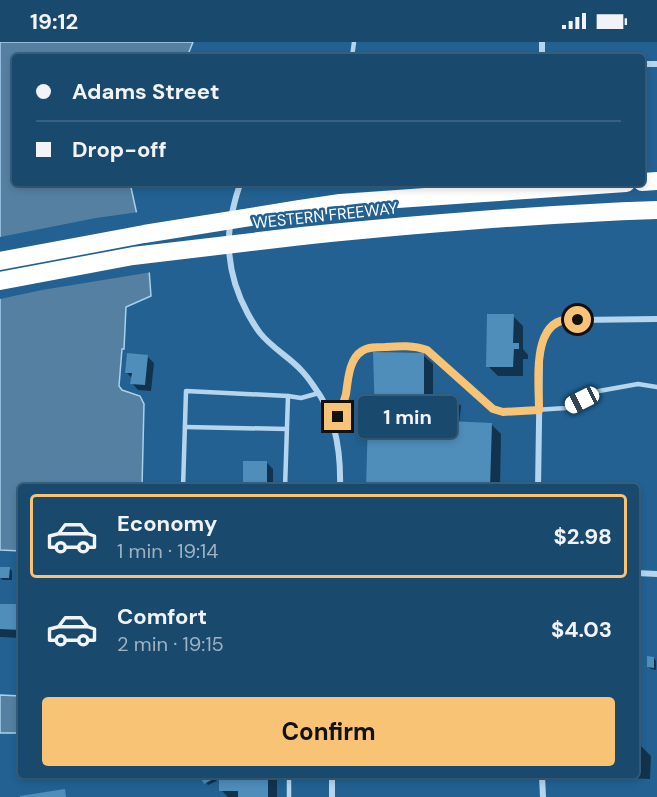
<!DOCTYPE html>
<html lang="en">
<head>
<meta charset="utf-8">
<style>
	body { margin:0; font-family:"DM Sans",sans-serif; background:#275376; color:#f1f3f6; height:100vh; display:flex; flex-direction:column; font-size:22px; white-space:nowrap }
	* { box-sizing:border-box; margin:0 }
	p { font-size:20px; color:#9fb2c2 }
	.icon { flex:none; width:33px; height:33px; fill:none; stroke:currentColor; stroke-width:2; stroke-linecap:round; stroke-linejoin:round }
	.map { position:relative; flex:1; overflow:hidden }
	.drawer { position:absolute; left:18px; top:442px; width:621px; height:294px; display:flex; flex-direction:column; background:#1a496e; border-radius:6px; box-shadow:0 3px 9px #0003,0 0 0 2px #386181 }
	.drawer>* { flex:none }
	.top-card { position:absolute; left:12px; top:12px; width:633px; height:132px; border-radius:6px; box-shadow:0 3px 9px #0003,0 0 0 2px #386181; display:grid; align-content:center; height:132px; padding:0 24px; background:#1a496e }
	.end { position:absolute; width:27px; height:27px; margin:-14px; border:8px solid #f9c376; background:#111; box-shadow:0 0 0 3px #111 }
	.from { border-radius:50% }
	.bubble { position:absolute; height:42px; border-radius:6px; background:#1a496e; box-shadow:0 3px 9px #0003,0 0 0 2px #386181; font-size:20px; font-weight:700; line-height:42px; text-align:center }
	.car { position:absolute; width:18px; height:36px; margin:-18px -9px; border-radius:8px; box-shadow:0 0 4px 2px #0007; background:linear-gradient(#fff 24%,#345 0 40%,#fff 0 76%,#345 0 86%,#fff 0) }
	.top-card b { display:flex; align-items:center; gap:21px; height:57px; font-size:22px }
	.top-card b+b { border-top:2px solid #386181 }
	.top-card i { width:15px; height:15px; background:#f1f3f6 }
	ul { padding:10px 0 0; list-style:none }
	li { display:flex; align-items:center; gap:18px; height:84px; margin:0 12px 9px; padding:0 12px; border:3px solid transparent; border-radius:6px }
	li div { flex:1 }
	li b { display:block; font-size:22px }
	li em { font-style:normal; font-weight:700 }
	li.selected { border-color:#f9c376 }
	li>.icon { width:54px; height:54px; stroke-width:1.5 }
	.cta { display:flex; gap:12px; margin-top:auto; padding:12px 24px }
	.cta a { flex:1; height:69px; border-radius:6px; background:#f9c376; color:#111; font-size:24px; font-weight:700; line-height:69px; text-align:center }
	.status { display:flex; justify-content:space-between; align-items:center; height:42px; padding:0 30px; background:#1a496e; direction:ltr }
	.status svg { height:16px; fill:currentColor }
	.map>svg:first-child { display:block }
</style>
</head>
<body>
<div class="status"><b>19:12</b><svg viewBox="0 0 49 12"><path d="M0 12V9h3v3zM5 12V6h3v6zM10 12V3h3v9zM15 12V0h3v12zM26 1h20v11H26zM47 4h2v5h-2z"/></svg></div>
<div class="map">
<svg width="657" height="755" viewBox="0 0 657 755">
	<rect width="100%" height="100%" fill="#226192"/>
	<g fill="#5580a1" stroke="#a8d1ee" stroke-width="1.5">
		<polygon points="0,0 193,0 187,15 15,15 15,141 130,141 149,227 151,254 126,265 124,307 122,307 119,344 122,348 140,354 144,362 142,445 21,446 21,509 0,508"/>
		<polygon points="0,653 21,654 21,691 0,691"/>
	</g>
	<polygon fill="#226192" points="139,170 152,230 42,248 0,257 0,195 96,176"/>
	<g fill="#0007">
		<polygon points="513,274 523,284 523,307 528,313 528,317 523,317 523,334 498,334 488,324"/>
		<polygon points="423,313 433,322 433,355 451,354 461,364 459,381 491,382 501,392 500,446 368,446 376,377"/>
		<polygon points="148,315 154,321 151,349 138,348 132,341 132,336 126,330"/>
		<polygon points="266,420 273,427 273,446 247,446 245,444"/>
		<polygon points="9,526 12,529 12,538 3,538 0,536"/>
		<polygon points="0,563 21,564 21,596 0,595"/>
		<polygon points="654,616 656,619 656,628 651,627 648,625"/>
		<polygon points="636,690 637,700 651,714 650,737 603,735 602,734 636,734"/>
		<polygon points="202,734 214,734 217,739 208,743"/>
		<polygon points="221,734 274,734 277,737 277,755 228,755 221,748"/>
	</g>
	<g fill="#4f8dba">
		<polygon points="487,272 514,272 513,301 519,301 519,307 514,307 513,325 486,325"/>
		<polygon points="373,310 424,311 424,353 451,352 449,379 492,381 490,446 366,446 368,376 375,375"/>
		<polygon points="127,311 148,313 145,343 130,342 132,331 125,331"/>
		<rect x="243" y="419" width="24" height="25"/>
		<polygon points="0,525 10,525 9,536 0,536"/>
		<polygon points="0,562 21,562 21,588 0,587"/>
		<polygon points="647,614 654,615 654,626 647,625"/>
		<polygon points="200,734 214,734 215,736 204,742"/>
		<polygon points="219,734 268,734 268,755 238,755 238,749 219,749"/>
		<polygon points="65,747 66,755 20,755 20,754"/>
	</g>
	<g fill="none" stroke-linecap="round" stroke-linejoin="round">
		<g stroke="#b4d5ed" stroke-width="4.5">
			<polyline points="352,15 354,0"/>
			<path d="M334,384C338,375 342,366 344,357C349,342 347,319 362,309C368,305 377,305 385,305C400,304 413,302 427,308L486,362L493,367L503,370L566,366L599,349L638,342L657,345"/>
			<polyline points="185,385 287,387"/>
			<polyline points="183,446 186,349 288,354 301,356 319,351"/>
			<polyline points="285,446 288,354"/>
			<polyline points="289,755 289,734"/>
		</g>
		<g stroke="#b4d5ed" stroke-width="6">
			<polyline points="542,15 542,0"/>
			<polyline points="642,22 657,22"/>
			<path d="M241,141C237,149 235,158 233,167C224,204 230,239 248,272C252,279 256,286 260,291C272,306 289,315 301,328C306,333 311,340 315,346C336,374 341,411 340,446"/>
			<path d="M538,446L540,316C543,291 549,273 578,278L657,277"/>
			<polyline points="636,531 657,532"/>
			<polyline points="542,734 543,755"/>
			<polyline points="332,755 332,734"/>
		</g>
		<g stroke="#fff" stroke-width="18">
			<polyline points="642,140 657,139"/>
			<polyline points="300,167 340,161 626,141"/>
			<path d="M302,194C420,182 538,172 657,168"/>
		</g>
		<g stroke="#fff" stroke-width="18">
			<polyline points="0,219 144,192 300,167"/>
			<polyline points="0,239 133,214 302,194"/>
		</g>
	</g>
	<g fill="none" stroke-linecap="round" stroke-linejoin="round">
		<path stroke="#f9c376" stroke-width="8" d="M338,375C341,367 344,360 346,352C348,338 349,317 362,309C368,305 377,305 385,305C400,304 413,303 427,308L493,367L503,370L539,368C539,337 530,270 578,278"/>
	</g>
	<g text-anchor="middle" stroke-width="5" stroke-linejoin="round" paint-order="stroke">
		<g font-size="16" fill="#fff" stroke="#226192">
			<text transform="translate(325 173) rotate(-6)" y="6">WESTERN FREEWAY</text>
		</g>
	</g>
</svg>
<i class="end from" style="left:578px;top:278px"></i>
<i class="end" style="left:338px;top:375px"></i>
<div class="bubble" style="left:358px;top:354px;width:99px">1 min</div>
<i class="car" style="left:582px;top:358px;rotate:243deg"></i>
<div class="top-card">
<b><i class="from"></i>Adams Street</b>
<b><i></i>Drop-off</b>
</div>
<section class="drawer">
<ul>
<li class="selected"><svg class="icon" aria-label="car" viewBox="0 0 24 24"><path d="M5 17H2v-5l4-1 3-4h7l3 4 3 1v5h-3M9 17h6M6 11h13"/><circle cx="7" cy="17" r="2"/><circle cx="17" cy="17" r="2"/></svg><div><b>Economy</b><p>1 min · 19:14</p></div><em>$2.98</em></li>
<li><svg class="icon" aria-label="car" viewBox="0 0 24 24"><path d="M5 17H2v-5l4-1 3-4h7l3 4 3 1v5h-3M9 17h6M6 11h13"/><circle cx="7" cy="17" r="2"/><circle cx="17" cy="17" r="2"/></svg><div><b>Comfort</b><p>2 min · 19:15</p></div><em>$4.03</em></li>
</ul>
<div class="cta"><a>Confirm</a></div>
</section>
</div>
</body>
</html>
